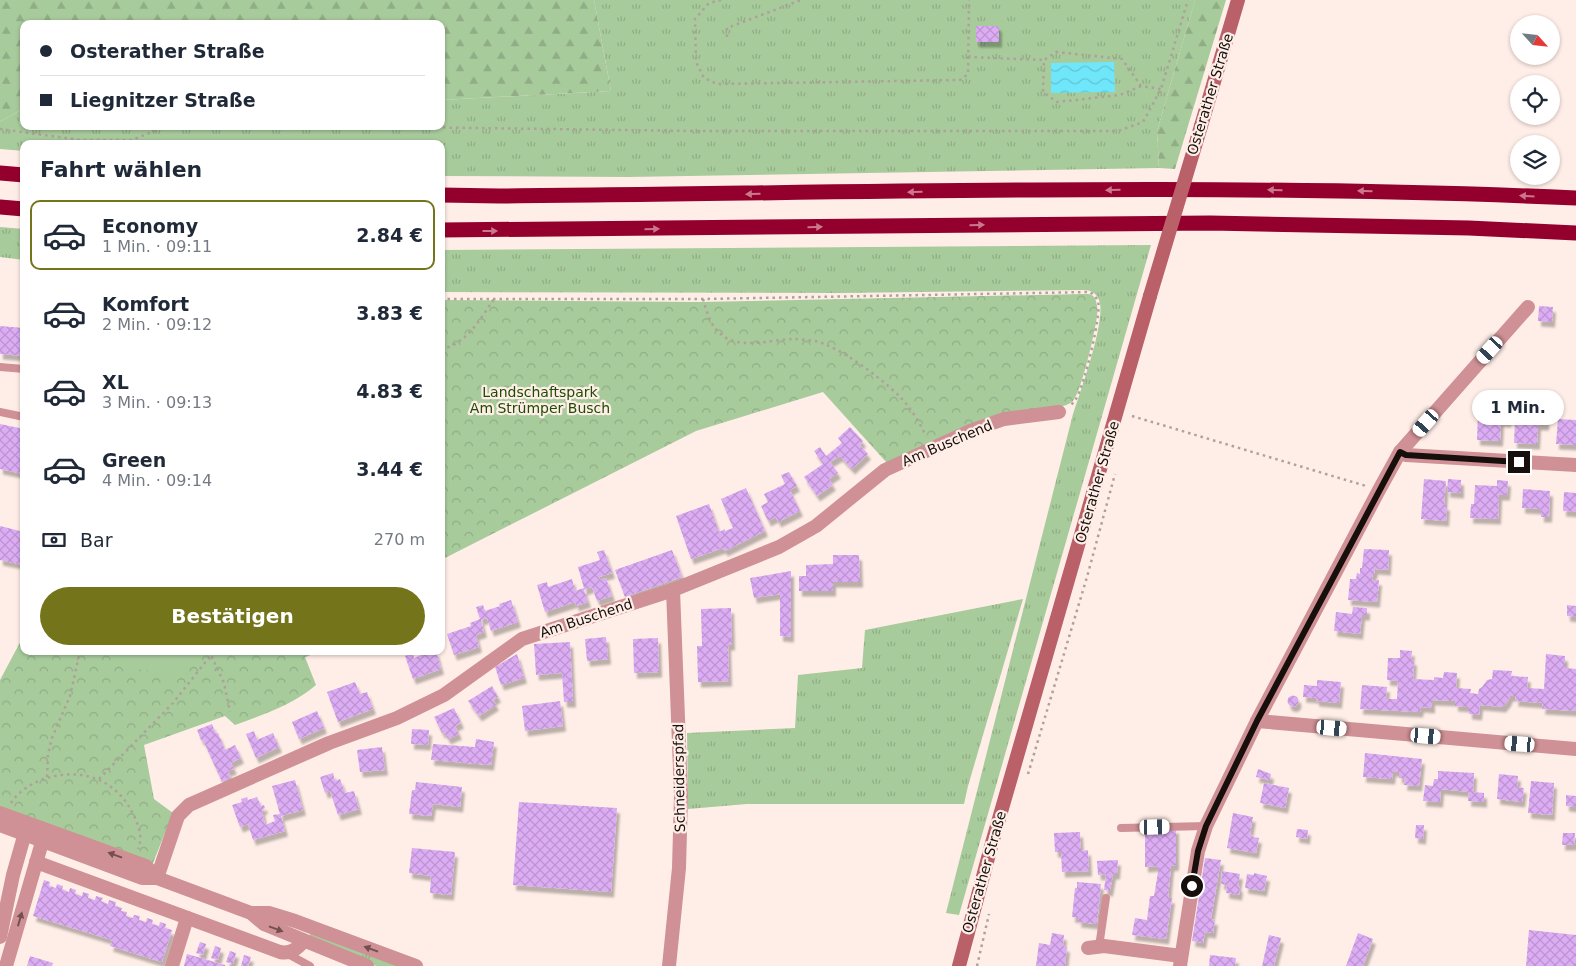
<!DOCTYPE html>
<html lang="de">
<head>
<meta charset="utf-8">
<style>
	body { margin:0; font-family:"DejaVu Sans",sans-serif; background:#f2f2f3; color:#1f2937; height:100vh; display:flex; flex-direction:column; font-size:19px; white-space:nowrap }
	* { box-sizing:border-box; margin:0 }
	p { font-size:16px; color:#747a83 }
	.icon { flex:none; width:28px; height:28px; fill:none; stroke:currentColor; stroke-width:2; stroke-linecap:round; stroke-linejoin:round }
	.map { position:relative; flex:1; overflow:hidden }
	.panel { position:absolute; left:20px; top:140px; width:425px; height:515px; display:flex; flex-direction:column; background:#fff; border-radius:10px; box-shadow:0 1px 4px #0004 }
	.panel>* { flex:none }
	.banner { position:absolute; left:20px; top:20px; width:425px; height:110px; border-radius:10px; box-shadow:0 1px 4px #0004; display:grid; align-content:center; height:110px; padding:0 20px; background:#fff }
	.needle { width:32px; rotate:117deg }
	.controls { position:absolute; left:1510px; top:15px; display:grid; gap:10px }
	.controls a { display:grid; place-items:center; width:50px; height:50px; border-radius:50%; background:#fff; box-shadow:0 1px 4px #0004; font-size:25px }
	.end { position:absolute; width:22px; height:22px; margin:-11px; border:6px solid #160f0c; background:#fff; box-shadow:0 0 0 2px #fff }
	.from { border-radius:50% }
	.bubble { position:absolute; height:35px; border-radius:18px; background:#fff; box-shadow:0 1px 4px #0004; font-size:16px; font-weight:700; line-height:35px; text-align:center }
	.car { position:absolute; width:15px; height:30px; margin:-15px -8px; border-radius:6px; box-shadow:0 0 4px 1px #0007; background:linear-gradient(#fff 24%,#345 0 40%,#fff 0 76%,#345 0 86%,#fff 0) }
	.banner b { display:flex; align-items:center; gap:18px; height:48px; font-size:19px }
	.banner b+b { border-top:1px solid #e0e1e3 }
	.banner i { width:12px; height:12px; background:#1f2937 }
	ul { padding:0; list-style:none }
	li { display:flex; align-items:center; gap:15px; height:70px; margin:0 10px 8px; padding:0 10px; border:2px solid transparent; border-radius:10px }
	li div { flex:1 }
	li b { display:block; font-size:19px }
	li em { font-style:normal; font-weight:700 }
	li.selected { border-color:#74741a }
	li>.icon { width:45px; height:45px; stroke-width:1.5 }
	h2 { padding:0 20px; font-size:22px; line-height:60px }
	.pay { display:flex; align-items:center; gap:12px; height:55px; padding:0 20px; font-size:19px }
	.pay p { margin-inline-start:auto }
	.action { display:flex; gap:10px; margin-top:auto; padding:10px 20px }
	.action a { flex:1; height:58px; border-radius:30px; background:#74741a; color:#fff; font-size:20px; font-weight:700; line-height:58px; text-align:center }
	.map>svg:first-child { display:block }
</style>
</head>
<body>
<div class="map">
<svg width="1576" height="966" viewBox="0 0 1576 966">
	<defs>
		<pattern id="grass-tufts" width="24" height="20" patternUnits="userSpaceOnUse" patternTransform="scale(1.25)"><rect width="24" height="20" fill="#a8cb9c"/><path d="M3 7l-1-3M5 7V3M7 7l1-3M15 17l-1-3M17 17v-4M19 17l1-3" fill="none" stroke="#90ad85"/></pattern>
		<pattern id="forest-firs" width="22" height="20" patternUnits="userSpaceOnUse" patternTransform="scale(1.25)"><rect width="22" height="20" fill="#a8cb9c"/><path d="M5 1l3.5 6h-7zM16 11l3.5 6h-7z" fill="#90ad85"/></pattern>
		<pattern id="park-crowns" width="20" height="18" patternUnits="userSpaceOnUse" patternTransform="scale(1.25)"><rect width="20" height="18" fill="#a8cb9c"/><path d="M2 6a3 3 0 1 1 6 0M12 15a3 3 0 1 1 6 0" fill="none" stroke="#90ad85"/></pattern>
		<pattern id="water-waves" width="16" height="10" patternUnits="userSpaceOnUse" patternTransform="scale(1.25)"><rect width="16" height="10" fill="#70e6fa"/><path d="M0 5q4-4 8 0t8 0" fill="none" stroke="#60c4d5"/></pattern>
		<pattern id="building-cross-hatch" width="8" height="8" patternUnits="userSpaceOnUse" patternTransform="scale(1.25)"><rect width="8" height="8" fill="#dcadf4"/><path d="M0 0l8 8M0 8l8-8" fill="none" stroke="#bc94d0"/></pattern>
		<filter id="shadow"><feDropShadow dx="3" dy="5.5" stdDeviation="1" flood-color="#0004"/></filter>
	</defs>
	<rect width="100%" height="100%" fill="#ffeee7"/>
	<g fill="url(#grass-tufts)">
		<polygon points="594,0 1195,0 1157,131 1159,168 627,177 441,176 441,144 24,144 24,151 0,149 0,122 24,108 24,126 441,126 441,100 611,91"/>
		<polygon points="0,227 24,229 24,260 0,257"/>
		<path d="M1151,245L959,915L946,913L1073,414C1080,393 1107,318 1099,300C1096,293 1091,290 1084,290L841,293L441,292V250Z"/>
		<polygon points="1023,599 968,786 964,804 747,804 688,809 687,733 795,728 798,675 862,668 865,630"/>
		<polygon points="310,931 403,966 376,966 318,945 310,939"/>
	</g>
	<g fill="url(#forest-firs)">
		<polygon points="0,0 594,0 611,91 441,100 441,24 24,24 24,108 0,122"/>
		<polygon points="1195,0 1226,0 1175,169 1159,168 1157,131"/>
	</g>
	<g fill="url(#park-crowns)">
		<path d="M1083,294C1087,294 1091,293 1094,297C1097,301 1098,310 1097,315C1096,329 1081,393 1073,401C1065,408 1054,407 1044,408L887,463L823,392L696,431L441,560V300L698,302Z"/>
		<path d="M24,635V651H323L305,657L316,685C293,705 264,714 235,725L225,716L144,745L154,799L173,813L153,863L0,810V680Z"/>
	</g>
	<path fill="#a8cb9c" d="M127,651H197C191,660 187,671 176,674L137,669L131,667L125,662Z"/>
	<polygon fill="url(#water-waves)" points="1114,62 1115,92 1051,93 1051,63"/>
	<g fill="url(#building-cross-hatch)" filter="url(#shadow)">
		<rect x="976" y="26" width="23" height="16"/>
		<polygon points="1539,306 1553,307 1552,322 1538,321"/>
		<polygon points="0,326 24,328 24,356 0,354"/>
		<polygon points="1509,405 1539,407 1539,410 1547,410 1546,425 1538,425 1537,444 1514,443 1515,420 1508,419 1508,422 1501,421 1500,441 1477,440 1478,412 1501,414 1501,408 1508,408"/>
		<polygon points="1558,419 1576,420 1576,445 1556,444"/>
		<polygon points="0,424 24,429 24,474 0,469"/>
		<polygon points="850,427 863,441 860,445 868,454 852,469 840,456 830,462 838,473 829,479 833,485 817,496 804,477 823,464 814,451 820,447 826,456 842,443 838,438"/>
		<polygon points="789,472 797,486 790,490 800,511 778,522 776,517 768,521 761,506 768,502 764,494 785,484 781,475"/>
		<polygon points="1424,479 1446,481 1444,505 1447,505 1446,521 1421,519"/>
		<polygon points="1448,479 1461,480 1461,493 1447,492"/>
		<polygon points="1497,480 1508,481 1507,495 1499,495 1498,519 1470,518 1471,504 1474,504 1475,485 1497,486"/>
		<polygon points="746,488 765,531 725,551 723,548 691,559 676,516 709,504 719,532 725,529 725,531 733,528 721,499"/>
		<polygon points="1523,489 1550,491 1549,517 1541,517 1541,509 1522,508"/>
		<polygon points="1564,492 1576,493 1576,512 1563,511"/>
		<polygon points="0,526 24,532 24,565 0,560"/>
		<polygon points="1364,549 1389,550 1388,570 1375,569 1374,574 1373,574 1372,580 1379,580 1377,602 1348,600 1350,579 1356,579 1357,573 1360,574 1360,568 1362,568"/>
		<polygon points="604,550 612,573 599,577 600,580 606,578 612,596 597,601 592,587 584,590 588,602 576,606 575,602 545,612 537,585 547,582 548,587 572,579 575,591 584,588 578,567 600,560 597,552"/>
		<polygon points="672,550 682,577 625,597 615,570"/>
		<polygon points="833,555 859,555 860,582 833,582 833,591 799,591 799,576 806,576 806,565 833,564"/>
		<polygon points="791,571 791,637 780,636 780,594 754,598 750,578"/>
		<polygon points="511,600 518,622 491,631 487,618 481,620 484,632 476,635 479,647 454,655 447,634 471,626 470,623 480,619 476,607 483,605 485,611 500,606 499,604"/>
		<polygon points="1567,605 1576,606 1576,617 1567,616"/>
		<polygon points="1353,607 1367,608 1367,615 1362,615 1360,634 1334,631 1336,612 1352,614"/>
		<polygon points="731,608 732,645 728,645 729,681 698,682 697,646 702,646 701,609"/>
		<polygon points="606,637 608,659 587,661 585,639"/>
		<polygon points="658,638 659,672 634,673 633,639"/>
		<polygon points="570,642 573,702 564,702 562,673 536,675 534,644"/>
		<polygon points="1400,650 1412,651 1411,660 1414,660 1413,679 1434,680 1434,677 1443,678 1444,672 1457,673 1456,688 1471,689 1470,693 1478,694 1479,689 1482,687 1487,680 1492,679 1493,670 1512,671 1511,676 1528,677 1527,688 1544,689 1546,654 1565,656 1565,668 1576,669 1576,711 1542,709 1543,703 1515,701 1516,696 1510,696 1508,701 1503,707 1480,705 1479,715 1469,714 1469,707 1455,706 1455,701 1432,700 1432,708 1421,707 1420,712 1360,709 1362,685 1387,687 1386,699 1397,699 1398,681 1387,680 1388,658 1400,658"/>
		<polygon points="420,651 436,651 441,669 413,679 405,656 413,653 414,658 421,655"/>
		<polygon points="517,654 524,678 501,685 495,667"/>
		<polygon points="1317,680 1341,682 1339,703 1316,701 1316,698 1303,697 1304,685 1317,686"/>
		<polygon points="355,682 360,694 367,692 373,709 338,722 327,692"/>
		<polygon points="492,686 498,697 493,700 496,705 479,716 468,701"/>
		<circle cx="1293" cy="701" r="5.5"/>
		<polygon points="560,701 563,726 525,731 522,706"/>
		<polygon points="454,708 461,723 455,726 459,734 448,739 444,732 442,733 434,717"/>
		<polygon points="317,711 324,728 299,739 292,722"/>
		<polygon points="212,724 216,734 218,733 225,750 235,745 241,758 231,763 234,769 228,771 231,777 222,782 203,740 201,740 197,730"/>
		<polygon points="412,729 429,730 428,745 411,744"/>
		<polygon points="254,731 257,740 273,733 279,747 256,758 246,734"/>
		<polygon points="476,739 494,742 491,765 431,760 433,744 475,747"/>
		<polygon points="382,747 385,770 360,772 357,750"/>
		<polygon points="1365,753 1422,759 1419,786 1404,785 1405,778 1399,778 1399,772 1393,771 1392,779 1363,777"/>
		<polygon points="1258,769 1271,774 1270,780 1256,777"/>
		<polygon points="1438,771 1474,773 1473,792 1484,793 1484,802 1468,801 1469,792 1441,789 1440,802 1423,801 1425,785 1433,786 1434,779 1438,779"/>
		<polygon points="333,773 335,781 340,779 345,793 354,791 359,809 338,815 330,791 325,793 320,777"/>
		<polygon points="1499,774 1518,776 1517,787 1524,788 1522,802 1497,799"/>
		<polygon points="295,780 303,810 281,816 285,831 253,840 248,824 240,827 232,805 242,802 241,799 247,797 248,800 257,797 261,806 264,805 265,808 262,810 265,825 275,821 273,815 280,814 272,786"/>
		<polygon points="1531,781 1554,783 1552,815 1528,813"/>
		<polygon points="416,782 462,787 460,807 433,804 431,816 409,814 412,790 415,790"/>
		<polygon points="1264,783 1289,788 1285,808 1260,803"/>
		<polygon points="1566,795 1576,796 1576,807 1566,806"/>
		<polygon points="519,802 617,808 611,892 513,885"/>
		<polygon points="1233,813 1253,817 1250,833 1253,837 1259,838 1256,853 1227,848"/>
		<polygon points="1416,825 1424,825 1423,839 1415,838"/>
		<polygon points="1176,828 1176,865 1171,866 1168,898 1172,898 1166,939 1132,935 1135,918 1147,920 1150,896 1154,896 1158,872 1158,866 1145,867 1145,830"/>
		<polygon points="1297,829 1308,830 1307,839 1296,837"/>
		<polygon points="1080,832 1081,851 1088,850 1089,871 1062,872 1061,852 1055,852 1054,833"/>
		<polygon points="1563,833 1575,833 1574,845 1562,845"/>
		<polygon points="412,848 455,852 451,895 430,893 431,876 409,873"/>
		<polygon points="1205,858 1221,860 1211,919 1215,920 1213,933 1205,932 1203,943 1192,941"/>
		<polygon points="1118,860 1117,874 1113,874 1110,891 1104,890 1106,874 1098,875 1097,861"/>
		<polygon points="1222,871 1240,874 1238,886 1240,887 1239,895 1226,893 1227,885 1221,884"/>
		<polygon points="1254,873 1267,876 1264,891 1245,888 1247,874 1254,875"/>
		<polygon points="44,880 50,882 49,886 56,888 57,884 63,886 62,889 66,891 69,892 70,888 76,890 75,894 82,896 83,892 89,894 88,898 95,900 96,896 103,898 101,901 105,903 108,904 109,900 116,902 115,906 122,908 121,911 127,912 126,916 133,918 134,915 140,916 139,920 146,922 147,918 153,920 152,924 159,926 160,922 166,924 165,928 172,930 162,962 110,946 112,940 33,916"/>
		<polygon points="1077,882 1101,884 1097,924 1078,922 1079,918 1072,917 1075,888 1077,888"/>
		<polygon points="1529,930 1576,935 1576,966 1526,966"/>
		<polygon points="1052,933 1064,935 1063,946 1067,947 1065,966 1036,966 1039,943 1050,945"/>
		<polygon points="1358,933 1373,939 1363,966 1346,966"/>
		<polygon points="1269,935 1281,938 1274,966 1262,966"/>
		<polygon points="200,942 206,944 203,955 196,953"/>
		<polygon points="215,946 221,948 218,960 211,958"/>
		<polygon points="230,951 236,953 233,964 226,962"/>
		<polygon points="187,954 225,965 225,966 184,966"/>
		<polygon points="244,955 251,957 248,966 241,966"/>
		<polygon points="1210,955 1236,958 1235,966 1209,966"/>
		<polygon points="30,956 53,963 52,966 27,966"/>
	</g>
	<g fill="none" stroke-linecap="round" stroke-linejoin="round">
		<g stroke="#aea09a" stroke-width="2.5" stroke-dasharray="2.5 4" stroke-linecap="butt">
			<polyline points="721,0 709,3 695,19 696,62 704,78 717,84 960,80 968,74 969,0"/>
			<polyline points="727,37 727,28 801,0"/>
			<polyline points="968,57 1044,60"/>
			<polyline points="1141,86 1120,95 1057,102 1043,92 1044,60 1056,52 1122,59 1141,86 1161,89"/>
			<polyline points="326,126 694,131 1118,131 1143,122 1161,89 1188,0"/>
			<polyline points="0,129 80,140 132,140 167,126"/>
			<path d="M441,299H703L1090,292C1093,294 1096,297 1098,301C1102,314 1084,386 1076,399C1075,401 1073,403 1071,405"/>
			<path d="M703,299C705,306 707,313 710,320C727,355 764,340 793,339C800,339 808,340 815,341C840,346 893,386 908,406C915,415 921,426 926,436"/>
			<path d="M441,349C466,345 481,318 494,299"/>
			<polyline points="1132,416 1366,486"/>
			<polyline points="214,651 211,655 224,683 230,712"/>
			<polyline points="1028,774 1087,577 1115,474"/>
			<polyline points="47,777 48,754 52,738 70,696 80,651"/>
			<polyline points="99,779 173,703 211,655"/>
			<path d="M11,803C18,792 29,785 41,780C79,766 117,778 134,816C139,826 143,838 138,849"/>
			<polyline points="977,966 989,914"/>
		</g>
		<g stroke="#cf9195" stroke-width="8">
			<polyline points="0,367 24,369"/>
			<polyline points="0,412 24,417"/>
			<polyline points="1121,828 1206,826"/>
			<polyline points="1099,947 1106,898"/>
			<polyline points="286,953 310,966"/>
		</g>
		<g stroke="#cf9195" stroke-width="14">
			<polyline points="1400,452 1406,455 1576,465"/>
			<polyline points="1257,721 1576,749"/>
			<polyline points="0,813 146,866 157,878"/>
			<polyline points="0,825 142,878 157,878 251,913 264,924 367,966"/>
			<path d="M36,862L280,952C291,954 297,949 304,941"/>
			<polyline points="157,878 178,816 189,805 329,743 397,718 444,695 522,639 673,590 779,547 816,526 885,470 970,431 1004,419 1059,412"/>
			<polyline points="251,913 269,913 295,921 416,966"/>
			<polyline points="0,937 13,875 27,826"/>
			<polyline points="1088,948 1104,946 1181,956"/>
			<polyline points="6,966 45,832"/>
			<polyline points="172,966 187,918"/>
			<polyline points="669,966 679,868 681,795 673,590"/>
			<polyline points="1180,966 1198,851 1206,826 1257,721 1379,490 1400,452 1528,307"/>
		</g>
		<g stroke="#b96068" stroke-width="14">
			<polyline points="1201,126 1238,0"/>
			<polyline points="959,966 992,843 1150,296"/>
		</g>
		<g stroke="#94002e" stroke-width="15">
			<polyline points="0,173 24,175"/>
			<path d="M441,195L499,196C858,193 1217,182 1576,198"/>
			<polyline points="0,207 24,209"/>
			<polyline points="441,230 1210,223 1469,228 1576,233"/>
		</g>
		<polyline stroke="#b96068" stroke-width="14" points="1150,296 1201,126"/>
	</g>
	<defs><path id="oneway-solid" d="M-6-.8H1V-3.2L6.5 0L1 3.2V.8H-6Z" transform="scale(1.25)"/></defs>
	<g fill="#ca778a">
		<use href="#oneway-solid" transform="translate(1113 190) rotate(179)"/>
		<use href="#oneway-solid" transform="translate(1275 190) rotate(-179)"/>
		<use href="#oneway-solid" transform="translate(1365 191) rotate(-179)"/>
		<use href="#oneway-solid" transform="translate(915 192) rotate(179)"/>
		<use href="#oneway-solid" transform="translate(753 194) rotate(179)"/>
		<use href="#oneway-solid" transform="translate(1527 196) rotate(-177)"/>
		<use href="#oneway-solid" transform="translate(977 225) rotate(-1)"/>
		<use href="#oneway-solid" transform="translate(815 227) rotate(-1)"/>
		<use href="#oneway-solid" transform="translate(652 229) rotate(-1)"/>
		<use href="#oneway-solid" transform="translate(490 231)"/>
	</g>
	<g fill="#725050">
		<use href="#oneway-solid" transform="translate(115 855) rotate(-160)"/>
		<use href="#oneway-solid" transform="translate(20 919) rotate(-74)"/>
		<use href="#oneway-solid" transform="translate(276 929) rotate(20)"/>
		<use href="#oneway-solid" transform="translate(371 949) rotate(-160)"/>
	</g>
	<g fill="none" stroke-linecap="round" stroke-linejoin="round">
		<polyline stroke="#160f0c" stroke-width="6" points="1192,886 1198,851 1206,826 1257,721 1400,452 1406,455 1519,462"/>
	</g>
	<g text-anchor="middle" stroke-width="4.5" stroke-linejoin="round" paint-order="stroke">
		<g font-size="14" fill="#160f0c" stroke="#ffeee7">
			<text transform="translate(1210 94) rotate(-73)" y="5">Osterather Straße</text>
			<text transform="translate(947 443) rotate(-23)" y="5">Am Buschend</text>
			<text transform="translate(1097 482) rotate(-74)" y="5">Osterather Straße</text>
			<text transform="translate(586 618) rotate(-18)" y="5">Am Buschend</text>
			<text transform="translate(679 778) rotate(-91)" y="5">Schneiderspfad</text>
			<text transform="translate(984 872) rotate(-74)" y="5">Osterather Straße</text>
		</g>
		<g font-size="14" fill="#1d4c02" stroke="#ffeee7">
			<text x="540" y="397">Landschaftspark<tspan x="540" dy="16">Am Strümper Busch</tspan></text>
		</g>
	</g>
</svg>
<div class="controls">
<a><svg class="needle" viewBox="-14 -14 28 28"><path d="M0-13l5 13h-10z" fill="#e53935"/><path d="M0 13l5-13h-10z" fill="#747a83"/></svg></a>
<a><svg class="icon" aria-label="locate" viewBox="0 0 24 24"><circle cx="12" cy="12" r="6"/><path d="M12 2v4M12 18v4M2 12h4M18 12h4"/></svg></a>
<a><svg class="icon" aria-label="layers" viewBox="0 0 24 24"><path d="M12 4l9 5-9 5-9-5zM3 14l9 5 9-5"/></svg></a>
</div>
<i class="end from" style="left:1192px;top:886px"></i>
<i class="end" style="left:1519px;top:462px"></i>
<div class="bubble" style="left:1472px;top:390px;width:92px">1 Min.</div>
<i class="car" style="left:1490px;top:350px;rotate:222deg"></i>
<i class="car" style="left:1426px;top:423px;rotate:221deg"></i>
<i class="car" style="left:1332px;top:728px;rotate:95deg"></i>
<i class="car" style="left:1426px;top:736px;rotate:95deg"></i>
<i class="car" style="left:1520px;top:744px;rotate:275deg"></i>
<i class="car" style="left:1155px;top:827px;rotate:89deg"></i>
<div class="banner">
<b><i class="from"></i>Osterather Straße</b>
<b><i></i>Liegnitzer Straße</b>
</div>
<section class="panel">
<h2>Fahrt wählen</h2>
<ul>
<li class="selected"><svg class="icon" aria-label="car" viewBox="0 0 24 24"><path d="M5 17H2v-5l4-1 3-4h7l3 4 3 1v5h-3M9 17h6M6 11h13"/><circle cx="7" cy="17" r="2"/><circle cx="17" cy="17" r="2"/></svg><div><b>Economy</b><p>1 Min. · 09:11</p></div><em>2.84 €</em></li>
<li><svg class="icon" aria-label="car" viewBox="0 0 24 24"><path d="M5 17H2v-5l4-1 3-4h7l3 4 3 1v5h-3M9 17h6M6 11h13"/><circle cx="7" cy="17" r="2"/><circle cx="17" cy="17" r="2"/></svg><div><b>Komfort</b><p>2 Min. · 09:12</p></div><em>3.83 €</em></li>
<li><svg class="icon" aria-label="car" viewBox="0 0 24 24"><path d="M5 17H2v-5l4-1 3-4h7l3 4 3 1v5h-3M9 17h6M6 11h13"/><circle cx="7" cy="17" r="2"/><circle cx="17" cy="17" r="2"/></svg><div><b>XL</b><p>3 Min. · 09:13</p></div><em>4.83 €</em></li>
<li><svg class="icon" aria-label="car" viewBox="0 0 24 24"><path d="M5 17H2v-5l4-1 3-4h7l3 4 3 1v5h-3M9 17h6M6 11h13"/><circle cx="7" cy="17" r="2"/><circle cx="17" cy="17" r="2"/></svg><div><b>Green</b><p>4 Min. · 09:14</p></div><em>3.44 €</em></li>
</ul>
<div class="pay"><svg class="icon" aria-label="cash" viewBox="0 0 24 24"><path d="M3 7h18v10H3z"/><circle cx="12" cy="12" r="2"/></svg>Bar<p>270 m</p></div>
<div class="action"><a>Bestätigen</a></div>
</section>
</div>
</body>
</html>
